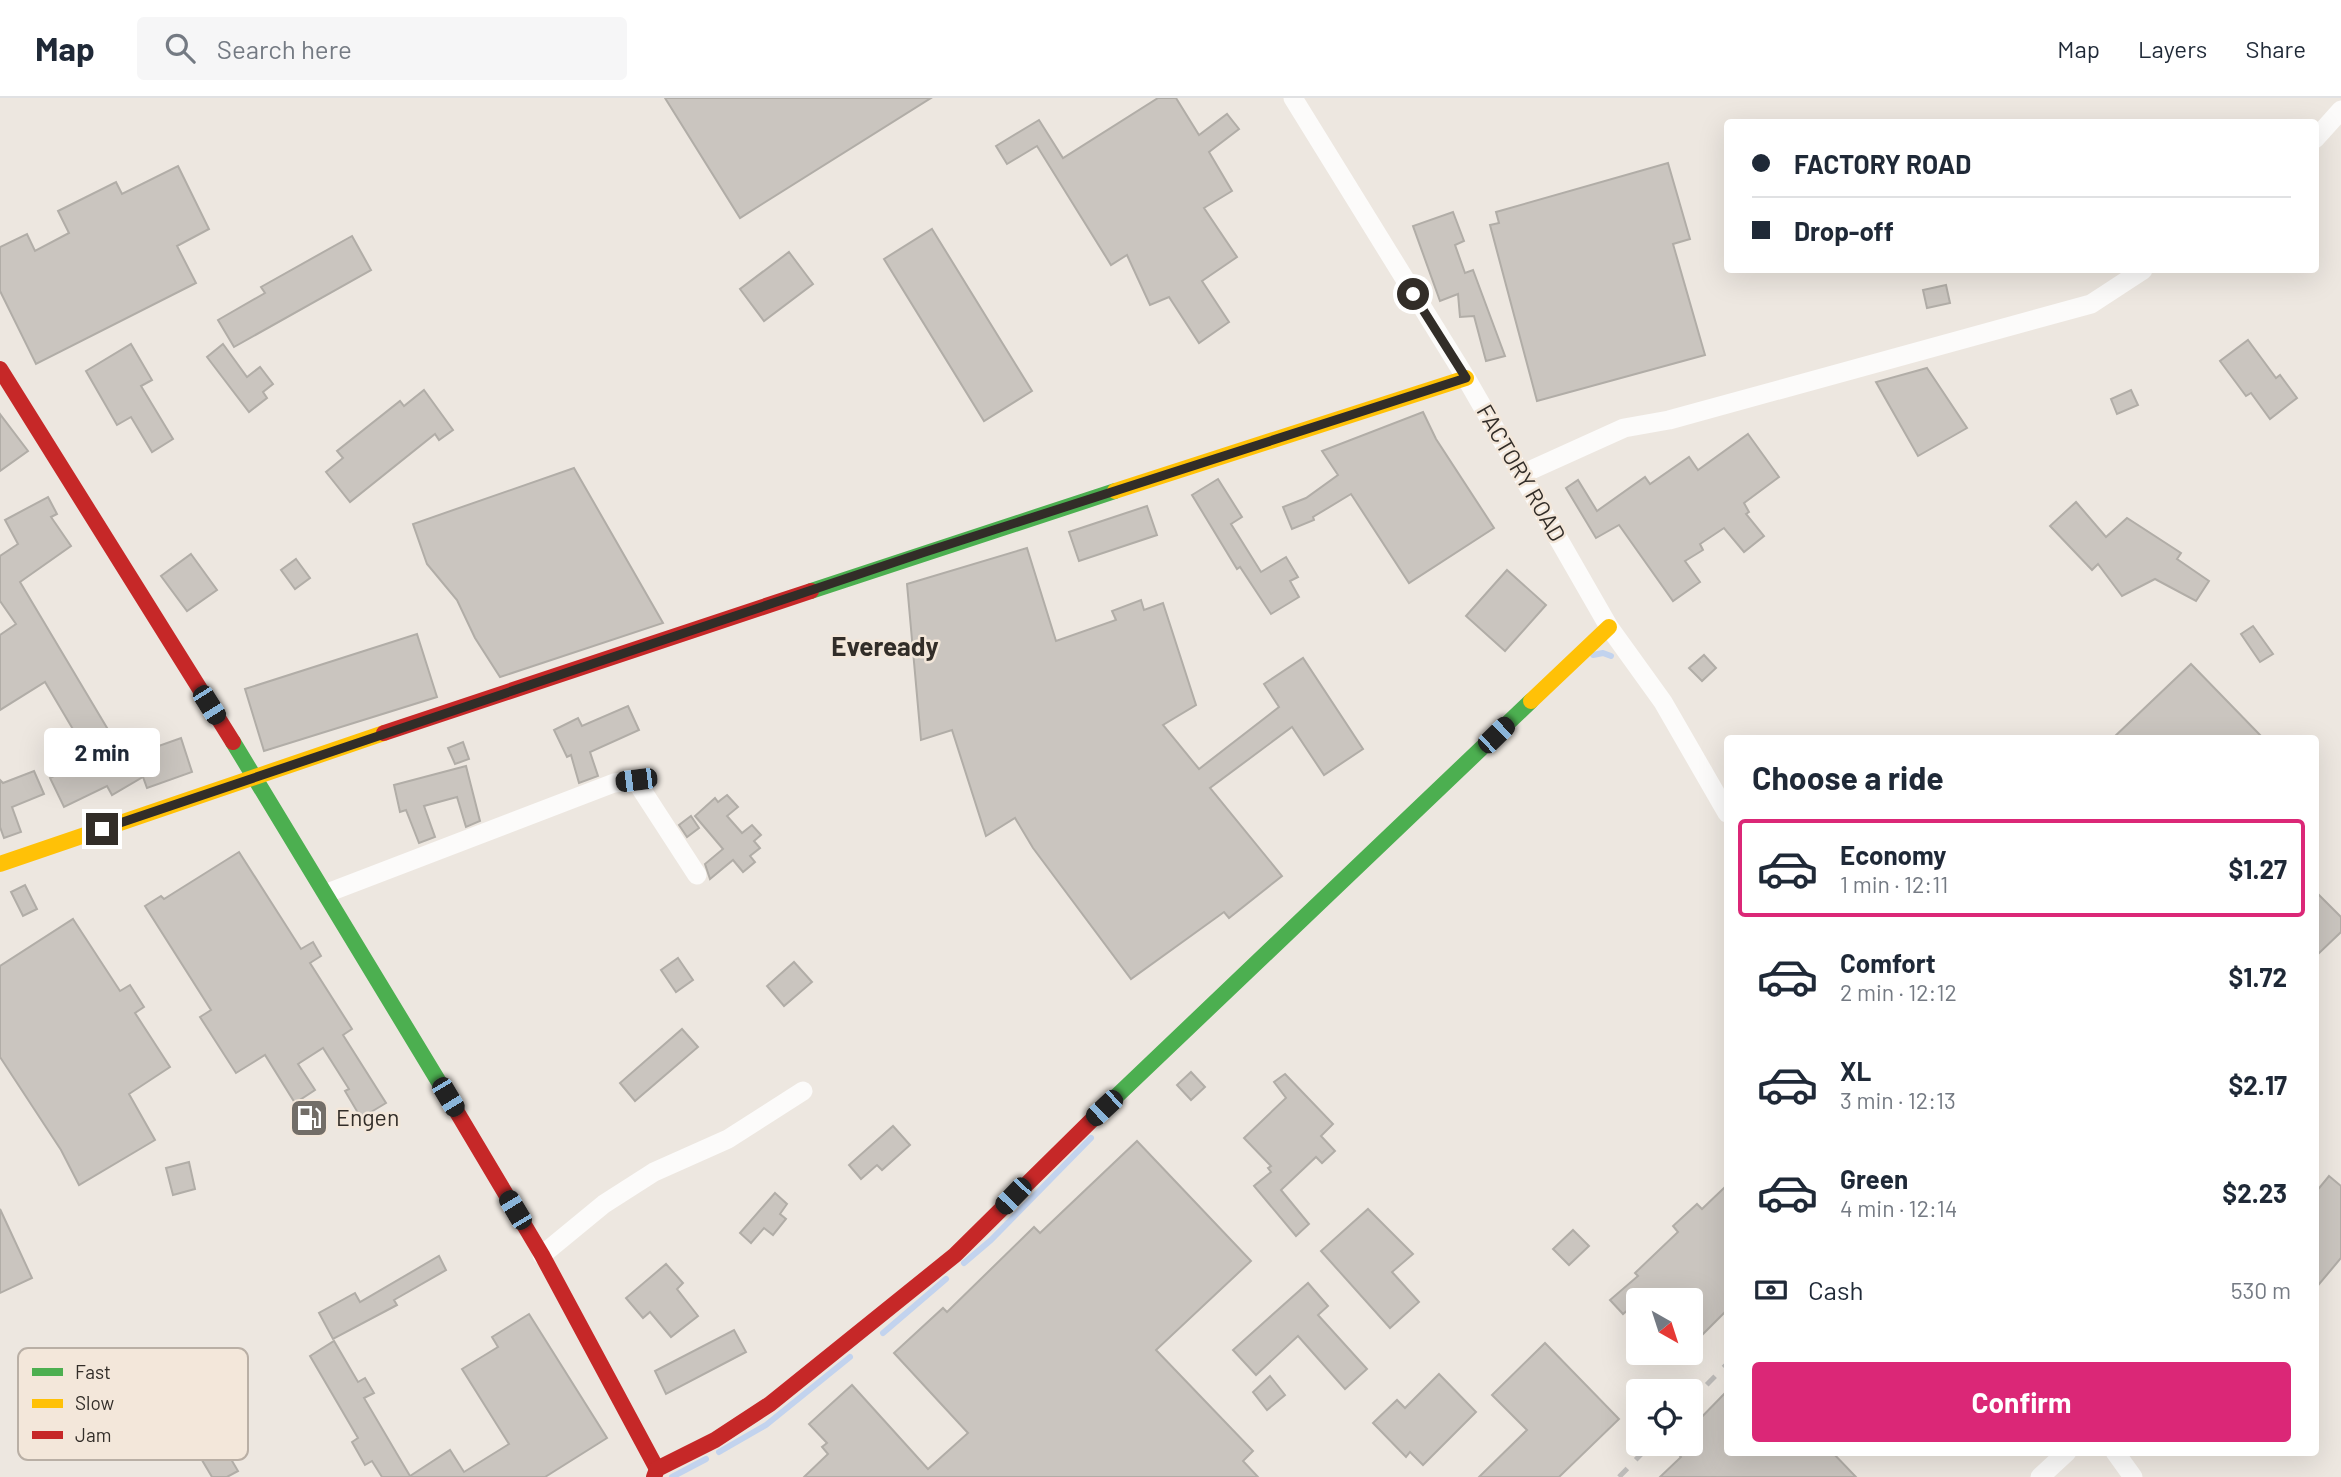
<!DOCTYPE html>
<html lang="en">
<head>
<meta charset="utf-8">
<style>
	body { margin:0; font-family:Barlow,sans-serif; background:#f6f6f7; color:#1f2937; height:100vh; display:flex; flex-direction:column; font-size:26px; white-space:nowrap }
	* { box-sizing:border-box; margin:0 }
	p { font-size:23px; color:#747a83 }
	.icon { flex:none; width:38px; height:38px; fill:none; stroke:currentColor; stroke-width:2; stroke-linecap:round; stroke-linejoin:round }
	.map { position:relative; flex:1; overflow:hidden }
	.panel { position:absolute; left:1724px; top:637px; width:595px; height:721px; display:flex; flex-direction:column; background:#fff; border-radius:7px; box-shadow:0 7px 28px #0002 }
	.panel>* { flex:none }
	.guide { position:absolute; left:1724px; top:21px; width:595px; height:154px; border-radius:7px; box-shadow:0 7px 28px #0002; display:grid; align-content:center; height:154px; padding:0 28px; background:#fff }
	.needle { width:46px; rotate:141deg }
	.controls { position:absolute; left:1626px; top:1190px; display:grid; gap:14px }
	.controls a { display:grid; place-items:center; width:77px; height:77px; border-radius:7px; background:#fff; box-shadow:0 7px 28px #0002; font-size:35px }
	.end { position:absolute; width:32px; height:32px; margin:-16px; border:9px solid #322d28; background:#fff; box-shadow:0 0 0 4px #fff }
	.from { border-radius:50% }
	.bubble { position:absolute; height:49px; border-radius:7px; background:#fff; box-shadow:0 7px 28px #0002; font-size:23px; font-weight:700; line-height:49px; text-align:center }
	.car { position:absolute; width:21px; height:42px; margin:-21px -10px; border-radius:9px; box-shadow:0 0 5px 2px #0007; background:linear-gradient(#222 24%,#8ab4d8 0 40%,#222 0 76%,#8ab4d8 0 86%,#222 0) }
	.guide b { display:flex; align-items:center; gap:24px; height:66px; font-size:26px }
	.guide b+b { border-top:2px solid #e0e1e3 }
	.guide i { width:18px; height:18px; background:#1f2937 }
	ul { padding:0; list-style:none }
	li { display:flex; align-items:center; gap:21px; height:98px; margin:0 14px 10px; padding:0 14px; border:4px solid transparent; border-radius:7px }
	li div { flex:1 }
	li b { display:block; font-size:26px }
	li em { font-style:normal; font-weight:700 }
	li.active { border-color:#db2777 }
	li>.icon { width:63px; height:63px; stroke-width:1.5 }
	h2 { padding:0 28px; font-size:32px; line-height:84px }
	.pay { display:flex; align-items:center; gap:18px; height:77px; padding:0 28px; font-size:26px }
	.pay p { margin-inline-start:auto }
	.button { display:flex; gap:14px; margin-top:auto; padding:14px 28px }
	.button a { flex:1; height:80px; border-radius:7px; background:#db2777; color:#fff; font-size:28px; font-weight:700; line-height:80px; text-align:center }
	header { display:flex; align-items:center; gap:42px; box-sizing:border-box; height:98px; padding:0 35px; background:#fff; border-bottom:2px solid #e0e1e3 }
	header strong { font-size:33px }
	nav { display:flex; gap:38px; margin-inline-start:auto; font-size:24px }
	.search { width:490px; height:63px; background:#f6f6f7; display:flex; align-items:center; gap:18px; box-sizing:border-box; padding:0 24px; border-radius:7px; color:#747a83; font-size:26px }
	.map>svg:first-child { display:block }
</style>
</head>
<body>
<header>
<strong>Map</strong>
<div class="search"><svg class="icon" aria-label="search" viewBox="0 0 24 24"><circle cx="10" cy="10" r="6"/><path d="M15 15l6 6"/></svg>Search here</div>
<nav><a>Map</a><a>Layers</a><a>Share</a></nav>
</header>
<div class="map">
<svg width="2341" height="1379" viewBox="0 0 2341 1379">
	<rect width="100%" height="100%" fill="#ede7e0"/>
	<g fill="none" stroke-linecap="round" stroke-linejoin="round">
		<g stroke="#c2d3ee" stroke-width="6">
			<polyline points="1593,557 1603,555 1611,558"/>
			<polyline points="964,1165 991,1142 1091,1040"/>
			<polyline points="883,1235 946,1181"/>
			<polyline points="719,1354 766,1327 850,1259"/>
			<polyline points="672,1379 706,1361"/>
		</g>
	</g>
	<g fill="#cac5bf" stroke="#b1ada7" stroke-width="2">
		<polygon points="665,0 931,0 740,120"/>
		<polygon points="1158,0 1176,0 1199,37 1227,16 1239,31 1209,54 1232,93 1204,110 1237,159 1202,183 1229,224 1199,245 1169,199 1150,207 1127,157 1111,167 1037,48 1007,66 996,48 1039,22 1063,60"/>
		<polygon points="1668,65 1690,141 1673,146 1705,257 1537,303 1490,127 1499,125 1496,114"/>
		<polygon points="178,68 209,131 177,148 196,185 36,266 0,193 0,149 27,136 35,153 69,135 58,113 116,84 122,96"/>
		<polygon points="1453,114 1464,143 1455,147 1465,175 1473,172 1505,258 1486,263 1474,218 1460,219 1458,196 1440,203 1413,128"/>
		<polygon points="932,131 1032,293 984,323 884,161"/>
		<polygon points="352,138 371,172 234,249 218,222 265,195 261,189"/>
		<polygon points="789,154 813,186 764,223 740,191"/>
		<polygon points="1946,187 1950,205 1927,210 1923,192"/>
		<polygon points="2248,242 2276,280 2280,277 2297,300 2270,321 2251,295 2246,298 2220,263"/>
		<polygon points="131,246 152,282 141,288 173,341 152,354 131,319 117,327 86,273"/>
		<polygon points="223,246 247,279 260,269 273,286 263,294 267,300 249,314 207,259"/>
		<polygon points="1927,270 1967,330 1918,358 1876,284"/>
		<polygon points="424,292 453,332 439,342 435,336 350,404 326,374 343,360 337,353 400,303 404,308"/>
		<polygon points="2131,292 2138,307 2117,316 2111,301"/>
		<polygon points="1423,314 1436,341 1494,430 1409,485 1351,396 1313,419 1314,422 1292,431 1283,409 1306,400 1338,377 1322,353"/>
		<polygon points="0,316 28,353 0,373"/>
		<polygon points="1748,336 1779,379 1744,405 1749,414 1746,416 1764,438 1744,454 1724,430 1700,446 1703,452 1685,463 1700,484 1673,503 1619,427 1596,440 1566,390 1578,382 1597,413 1645,379 1650,386 1689,359 1698,372"/>
		<polygon points="574,370 663,525 500,579 475,540 457,502 427,466 413,426"/>
		<polygon points="1218,381 1242,419 1231,426 1261,474 1286,459 1298,479 1290,483 1299,499 1271,516 1240,469 1237,471 1192,397"/>
		<polygon points="48,399 57,416 51,419 71,448 20,484 125,660 181,640 192,674 147,690 143,679 112,697 107,688 64,709 50,680 90,660 45,584 0,612 0,537 16,526 0,503 0,458 18,446 5,422"/>
		<polygon points="2076,404 2106,439 2127,420 2181,455 2177,461 2209,483 2196,503 2155,481 2122,498 2098,466 2092,472 2050,428"/>
		<polygon points="1147,408 1157,437 1079,463 1069,434"/>
		<polygon points="1027,450 1056,543 1116,522 1112,513 1141,502 1144,512 1163,505 1196,607 1163,627 1199,671 1279,609 1264,586 1303,560 1363,651 1324,677 1292,629 1210,690 1282,778 1229,820 1224,814 1131,881 1033,750 1015,720 986,738 952,632 921,642 907,486"/>
		<polygon points="191,456 217,492 187,513 161,478"/>
		<polygon points="296,461 310,480 295,491 281,472"/>
		<polygon points="1507,472 1546,507 1505,553 1466,518"/>
		<polygon points="2253,528 2273,556 2260,564 2241,536"/>
		<polygon points="417,536 437,599 264,653 245,591"/>
		<polygon points="1704,557 1716,570 1702,583 1689,570"/>
		<polygon points="2191,566 2263,640 2113,640"/>
		<polygon points="628,608 639,632 590,654 598,678 579,685 571,657 567,659 554,632 578,620 582,628"/>
		<polygon points="463,644 469,661 455,666 448,650"/>
		<polygon points="466,668 480,723 466,729 457,699 424,708 435,739 419,745 406,712 400,714 394,687"/>
		<polygon points="34,673 44,696 12,709 21,734 4,740 0,729 0,682 3,685"/>
		<polygon points="727,697 738,709 727,718 742,735 752,727 761,737 754,743 760,750 750,758 755,764 743,774 733,762 710,781 705,766 723,751 695,718 715,700 718,704"/>
		<polygon points="691,718 699,730 687,739 679,727"/>
		<polygon points="239,754 301,851 313,844 321,858 310,865 352,931 343,937 386,1005 361,1020 345,993 349,991 323,950 298,966 315,992 295,1005 265,957 236,975 200,919 211,912 145,808 161,798 164,801"/>
		<polygon points="25,787 37,811 23,818 11,794"/>
		<polygon points="2315,793 2341,819 2341,834 2315,859"/>
		<polygon points="73,821 120,893 130,887 144,909 135,915 170,969 129,996 155,1042 79,1087 61,1052 0,959 0,868"/>
		<polygon points="678,860 693,882 676,894 661,872"/>
		<polygon points="794,864 812,884 784,908 767,888"/>
		<polygon points="682,931 698,949 635,1003 620,985"/>
		<polygon points="1191,974 1205,989 1191,1002 1177,987"/>
		<polygon points="1285,976 1333,1026 1321,1038 1335,1053 1322,1065 1316,1059 1281,1092 1309,1126 1296,1138 1254,1088 1271,1074 1268,1070 1271,1068 1244,1040 1286,1000 1274,984"/>
		<polygon points="893,1028 910,1047 882,1072 877,1067 861,1081 849,1067"/>
		<polygon points="1137,1043 1251,1163 1156,1252 1253,1353 1243,1363 1258,1379 804,1379 828,1356 822,1349 827,1345 809,1326 852,1287 928,1371 968,1335 894,1255 943,1210 947,1214 1034,1129 1040,1135"/>
		<polygon points="189,1064 195,1091 173,1097 166,1070"/>
		<polygon points="2329,1078 2341,1088 2341,1160 2315,1191 2315,1095"/>
		<polygon points="1727,1087 1727,1212 1703,1236 1690,1223 1690,1202 1661,1202 1651,1192 1623,1216 1610,1202 1638,1178 1635,1175 1678,1134 1673,1128 1697,1106 1702,1111"/>
		<polygon points="775,1095 787,1106 780,1116 786,1121 773,1137 764,1130 751,1145 740,1135"/>
		<polygon points="0,1111 32,1180 0,1195"/>
		<polygon points="1368,1111 1413,1156 1392,1174 1419,1204 1390,1230 1321,1153"/>
		<polygon points="1573,1132 1589,1148 1569,1167 1553,1151"/>
		<polygon points="439,1158 446,1172 394,1202 397,1207 333,1241 319,1215 355,1195 360,1204"/>
		<polygon points="666,1166 683,1185 677,1191 698,1218 671,1239 650,1214 643,1220 626,1200"/>
		<polygon points="1308,1185 1328,1208 1318,1217 1367,1271 1345,1291 1298,1238 1256,1277 1233,1252"/>
		<polygon points="529,1216 607,1340 545,1379 382,1379 372,1363 365,1367 352,1344 358,1340 310,1258 334,1243 358,1284 365,1280 374,1295 364,1300 410,1378 450,1352 464,1374 509,1346 462,1271 498,1249 492,1239"/>
		<polygon points="734,1232 746,1254 666,1296 655,1273"/>
		<polygon points="1545,1245 1619,1321 1559,1379 1479,1379 1527,1332 1492,1297"/>
		<polygon points="1439,1276 1476,1314 1423,1367 1410,1354 1406,1359 1373,1325 1397,1302 1405,1310"/>
		<polygon points="1270,1278 1285,1297 1267,1312 1253,1294"/>
		<polygon points="1727,1293 1727,1354 1832,1354 1856,1379 1660,1379 1681,1359 1669,1346 1690,1346 1690,1331"/>
		<polygon points="221,1344 238,1373 227,1379 212,1379 199,1357"/>
	</g>
	<g fill="none" stroke-linecap="round" stroke-linejoin="round">
		<g stroke="#fcfbfa" stroke-width="19">
			<polyline points="1293,0 1466,280 1609,529 1663,604 1727,715"/>
			<polyline points="2315,41 2341,12"/>
			<polyline points="1522,376 1624,330 1669,322 2091,206 2143,172"/>
			<polyline points="327,795 614,685 636,683 697,777"/>
			<polyline points="542,1157 604,1106 654,1074 728,1041 803,993"/>
			<polyline points="2115,1354 2133,1379"/>
			<polyline points="2040,1379 2067,1354"/>
		</g>
		<g stroke="#4caf50" stroke-width="16">
			<polyline points="811,493 1115,393"/>
			<polyline points="233,644 445,994"/>
			<polyline points="1102,1012 1531,603"/>
		</g>
		<g stroke="#ffc107" stroke-width="16">
			<polyline points="1115,393 1466,280"/>
			<polyline points="1531,603 1609,529"/>
			<polyline points="0,766 384,635"/>
		</g>
		<g stroke="#c62828" stroke-width="16">
			<polyline points="0,271 233,644"/>
			<polyline points="384,635 811,493"/>
			<polyline points="445,994 542,1157 657,1371"/>
			<polyline points="654,1379 657,1371 715,1342 770,1306 955,1157 1102,1012"/>
		</g>
		<g stroke="#bfbdbb" stroke-width="5" stroke-dasharray="12 12" stroke-linecap="butt">
			<polyline points="1690,1304 1727,1266"/>
			<polyline points="1619,1379 1651,1346"/>
		</g>
	</g>
	<g fill="none" stroke-linecap="round" stroke-linejoin="round">
		<polyline stroke="#322d28" stroke-width="9" points="102,731 922,455 1466,280 1413,196"/>
	</g>
	<defs>
		<symbol id="fuel-square" viewBox="-11 -11 22 22"><rect x="-9" y="-9" width="18" height="18" rx="4" fill="#736e68" stroke="#f3e7da"/><path d="M-5.5-6h7V0h2V4h1.3V-2.5L3-4.5l.8-.8L6-3V5H2.5V1h-1V6h-7ZM-4.2-4.7v3.2H.2V-4.7Z" fill="#fff"/></symbol>
	</defs>
	<g fill-rule="evenodd">
		<use href="#fuel-square" x="287" y="998" width="44" height="44"/>
	</g>
	<g text-anchor="middle" stroke-width="5" stroke-linejoin="round" paint-order="stroke">
		<g font-size="23" fill="#322d28" stroke="#f3e7da">
			<text transform="translate(1521 375) rotate(60)" y="8">FACTORY ROAD</text>
		</g>
		<g font-size="23" fill="#322d28" stroke="#f3e7da" text-anchor="start">
			<text x="336" y="1028">Engen</text>
		</g>
		<g font-size="26" font-weight="bold" fill="#322d28" stroke="#f3e7da">
			<text x="885" y="558">Eveready</text>
		</g>
	</g>
	<rect x="18" y="1250" width="230" height="112" rx="10" fill="#f3e7da" stroke="#b9afa5" stroke-width="2"/>
	<rect x="32" y="1270" width="31" height="8" fill="#4caf50"/>
	<rect x="32" y="1301" width="31" height="9" fill="#ffc107"/>
	<rect x="32" y="1333" width="31" height="8" fill="#c62828"/>
	<g font-size="19" fill="#322d28">
		<text x="75" y="1281">Fast</text>
		<text x="75" y="1312">Slow</text>
		<text x="75" y="1344">Jam</text>
	</g>
</svg>
<div class="controls">
<a><svg class="needle" viewBox="-14 -14 28 28"><path d="M0-13l5 13h-10z" fill="#e53935"/><path d="M0 13l5-13h-10z" fill="#747a83"/></svg></a>
<a><svg class="icon" aria-label="locate" viewBox="0 0 24 24"><circle cx="12" cy="12" r="6"/><path d="M12 2v4M12 18v4M2 12h4M18 12h4"/></svg></a>
</div>
<i class="end from" style="left:1413px;top:196px"></i>
<i class="end" style="left:102px;top:731px"></i>
<div class="bubble" style="left:44px;top:630px;width:116px">2 min</div>
<i class="car" style="left:209px;top:607px;rotate:148deg"></i>
<i class="car" style="left:1496px;top:637px;rotate:46deg"></i>
<i class="car" style="left:636px;top:682px;rotate:263deg"></i>
<i class="car" style="left:448px;top:999px;rotate:149deg"></i>
<i class="car" style="left:1104px;top:1010px;rotate:227deg"></i>
<i class="car" style="left:1013px;top:1098px;rotate:224deg"></i>
<i class="car" style="left:515px;top:1112px;rotate:329deg"></i>
<div class="guide">
<b><i class="from"></i>FACTORY ROAD</b>
<b><i></i>Drop-off</b>
</div>
<section class="panel">
<h2>Choose a ride</h2>
<ul>
<li class="active"><svg class="icon" aria-label="car" viewBox="0 0 24 24"><path d="M5 17H2v-5l4-1 3-4h7l3 4 3 1v5h-3M9 17h6M6 11h13"/><circle cx="7" cy="17" r="2"/><circle cx="17" cy="17" r="2"/></svg><div><b>Economy</b><p>1 min · 12:11</p></div><em>$1.27</em></li>
<li><svg class="icon" aria-label="car" viewBox="0 0 24 24"><path d="M5 17H2v-5l4-1 3-4h7l3 4 3 1v5h-3M9 17h6M6 11h13"/><circle cx="7" cy="17" r="2"/><circle cx="17" cy="17" r="2"/></svg><div><b>Comfort</b><p>2 min · 12:12</p></div><em>$1.72</em></li>
<li><svg class="icon" aria-label="car" viewBox="0 0 24 24"><path d="M5 17H2v-5l4-1 3-4h7l3 4 3 1v5h-3M9 17h6M6 11h13"/><circle cx="7" cy="17" r="2"/><circle cx="17" cy="17" r="2"/></svg><div><b>XL</b><p>3 min · 12:13</p></div><em>$2.17</em></li>
<li><svg class="icon" aria-label="car" viewBox="0 0 24 24"><path d="M5 17H2v-5l4-1 3-4h7l3 4 3 1v5h-3M9 17h6M6 11h13"/><circle cx="7" cy="17" r="2"/><circle cx="17" cy="17" r="2"/></svg><div><b>Green</b><p>4 min · 12:14</p></div><em>$2.23</em></li>
</ul>
<div class="pay"><svg class="icon" aria-label="cash" viewBox="0 0 24 24"><path d="M3 7h18v10H3z"/><circle cx="12" cy="12" r="2"/></svg>Cash<p>530 m</p></div>
<div class="button"><a>Confirm</a></div>
</section>
</div>
</body>
</html>
